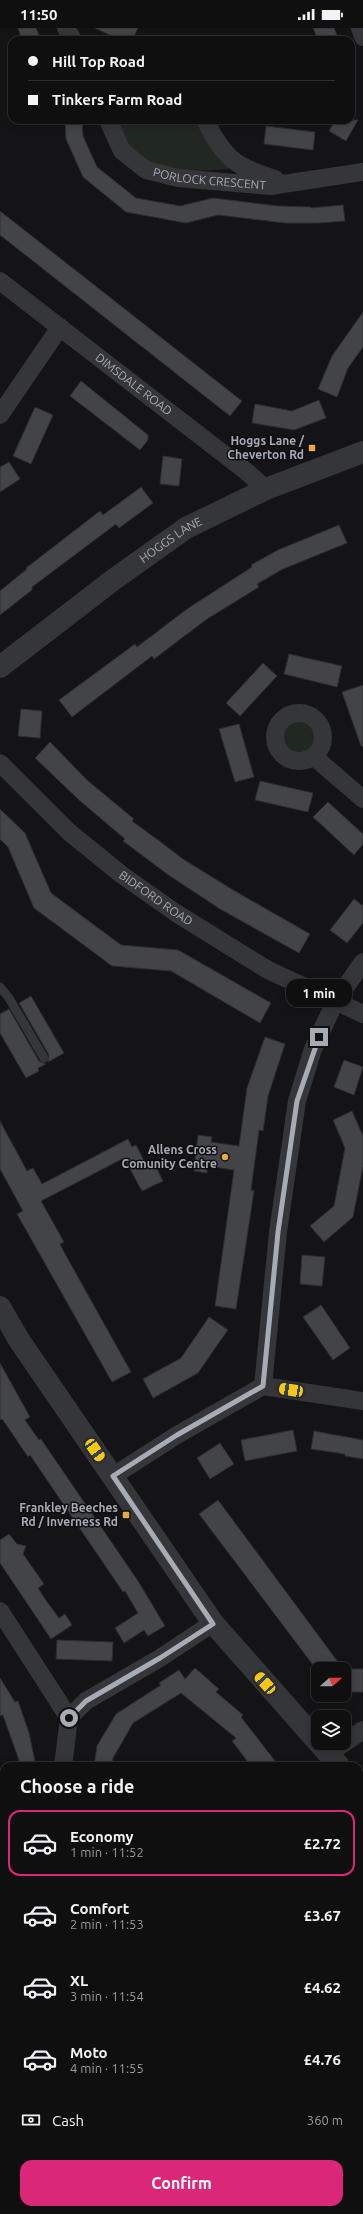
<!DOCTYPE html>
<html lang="en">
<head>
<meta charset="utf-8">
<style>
	body { margin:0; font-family:Ubuntu,sans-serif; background:#181819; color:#f1f3f6; height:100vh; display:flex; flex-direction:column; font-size:15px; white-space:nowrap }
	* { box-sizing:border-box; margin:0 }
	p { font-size:13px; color:#9b9c9f }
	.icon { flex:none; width:22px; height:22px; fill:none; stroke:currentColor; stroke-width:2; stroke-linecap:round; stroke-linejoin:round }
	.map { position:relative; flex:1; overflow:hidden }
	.sheet { position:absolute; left:0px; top:1734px; width:363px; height:452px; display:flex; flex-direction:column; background:#0f0f10; border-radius:12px 12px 0 0; box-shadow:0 2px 10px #0003,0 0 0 1px #2f2f30 }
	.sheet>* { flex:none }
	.hud { position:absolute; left:8px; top:8px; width:347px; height:88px; border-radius:12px; box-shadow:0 2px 10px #0003,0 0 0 1px #2f2f30; display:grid; align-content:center; height:88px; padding:0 20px; background:#0f0f10 }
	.needle { width:26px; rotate:69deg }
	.controls { position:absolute; left:311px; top:1634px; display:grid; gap:8px }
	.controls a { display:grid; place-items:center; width:40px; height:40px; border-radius:8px; background:#0f0f10; box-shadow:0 2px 10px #0003,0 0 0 1px #2f2f30; font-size:20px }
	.end { position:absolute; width:18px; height:18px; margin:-9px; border:5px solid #a7abb5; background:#111; box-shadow:0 0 0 2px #111 }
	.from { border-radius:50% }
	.bubble { position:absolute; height:28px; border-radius:12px; background:#0f0f10; box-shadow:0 2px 10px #0003,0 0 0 1px #2f2f30; font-size:13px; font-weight:700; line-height:28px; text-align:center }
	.car { position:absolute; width:12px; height:24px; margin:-12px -6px; border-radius:5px; box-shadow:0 0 3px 1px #0007; background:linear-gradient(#f5c518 24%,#345 0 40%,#f5c518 0 76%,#345 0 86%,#f5c518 0) }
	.hud b { display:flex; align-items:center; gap:14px; height:38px; font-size:15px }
	.hud b+b { border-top:1px solid #2f2f30 }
	.hud i { width:10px; height:10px; background:#f1f3f6 }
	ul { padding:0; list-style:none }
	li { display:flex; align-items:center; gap:12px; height:66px; margin:0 8px 6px; padding:0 12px; border:2px solid transparent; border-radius:12px }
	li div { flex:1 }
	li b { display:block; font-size:15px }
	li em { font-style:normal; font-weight:700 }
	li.active { border-color:#db2777 }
	li>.icon { width:36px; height:36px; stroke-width:1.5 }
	h2 { padding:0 20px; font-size:18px; line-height:48px }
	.pay { display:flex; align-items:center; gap:10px; height:44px; padding:0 20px; font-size:15px }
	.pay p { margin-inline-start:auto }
	.cta { display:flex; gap:8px; margin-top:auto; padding:8px 20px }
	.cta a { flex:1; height:46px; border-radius:12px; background:#db2777; color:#fff; font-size:16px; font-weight:700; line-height:46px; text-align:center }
	.status { display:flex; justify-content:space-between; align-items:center; height:28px; padding:0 20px; background:#0f0f10; direction:ltr }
	.status svg { height:11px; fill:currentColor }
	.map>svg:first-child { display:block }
</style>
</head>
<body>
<div class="status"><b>11:50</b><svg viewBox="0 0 49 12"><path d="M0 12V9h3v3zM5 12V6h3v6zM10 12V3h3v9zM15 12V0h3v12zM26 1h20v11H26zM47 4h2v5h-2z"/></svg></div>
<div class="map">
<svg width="363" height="2186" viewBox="0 0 363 2186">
	<rect width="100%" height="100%" fill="#141416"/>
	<g fill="#202821">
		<polygon points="115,92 199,92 228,137 229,141 197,143 148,139 125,118"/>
		<circle cx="299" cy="708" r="16"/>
	</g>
	<g fill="#434448" stroke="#2e2e31">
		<polygon points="18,0 36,0 41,12 22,12"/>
		<polygon points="95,0 138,0 132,12 120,12"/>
		<polygon points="313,0 334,0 339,12 318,12"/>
		<polygon points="65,92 82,92 83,108 97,139 136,170 180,178 213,170 278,178 311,179 311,180 343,177 345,193 318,195 285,195 218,187 186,195 126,184 83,149 66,111"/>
		<polygon points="335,92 358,92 346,113 329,103"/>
		<polygon points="266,98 315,104 313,122 264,116"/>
		<polygon points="0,183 242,373 230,388 0,207"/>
		<polygon points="363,284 363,319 348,340 337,369 318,361 332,328"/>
		<polygon points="81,353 148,407 148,412 140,422 70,368"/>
		<polygon points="319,372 326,390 294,402 252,395 255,376 292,383"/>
		<polygon points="35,379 53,387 31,436 13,428"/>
		<polygon points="163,428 182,431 179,458 160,456"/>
		<polygon points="9,434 20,451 0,464 0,439"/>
		<polygon points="141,459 153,475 119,500 116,496 32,559 32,562 0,587 0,563 27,541 26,540 100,483 103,487"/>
		<polygon points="339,497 347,515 283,541 257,556 259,559 207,591 154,631 152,628 72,689 59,672 135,616 137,619 187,581 252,539 251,537 278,522"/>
		<polygon points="289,626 342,638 337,659 284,646"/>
		<polygon points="263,635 277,648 240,688 226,675"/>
		<polygon points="363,657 363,718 361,718 342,664"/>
		<polygon points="21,681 42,683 40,710 18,708"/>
		<polygon points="239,696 254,749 235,754 219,701"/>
		<polygon points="50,714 87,752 134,791 132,793 158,812 183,831 233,862 310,906 299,925 220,881 167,846 123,813 125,811 79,772 35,730"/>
		<polygon points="260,753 313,765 308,784 255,772"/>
		<polygon points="328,774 363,806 363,816 354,827 313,789"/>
		<polygon points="0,781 25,805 51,865 121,917 178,922 271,975 260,995 171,943 112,938 34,880 8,819 0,811"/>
		<polygon points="354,871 363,878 363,895 347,915 330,902"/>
		<polygon points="31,968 64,1025 48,1034 49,1027 19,975"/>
		<polygon points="9,981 39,1033 46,1036 38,1040 39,1043 26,1050 0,1005 0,986"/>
		<polygon points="265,1009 285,1016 268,1068 263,1103 259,1102 251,1162 254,1163 236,1281 215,1278 234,1142 207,1138 207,1145 194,1143 198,1107 212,1109 211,1114 239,1118 247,1060"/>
		<polygon points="344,1032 363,1039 354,1067 334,1059"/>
		<polygon points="352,1083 363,1108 363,1138 353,1189 324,1214 310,1198 334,1178 345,1120 333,1092"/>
		<polygon points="0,1093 27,1143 33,1140 42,1156 128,1111 132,1119 136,1117 146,1137 153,1133 163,1153 142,1163 124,1130 41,1173 64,1214 60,1216 64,1224 131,1344 112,1354 17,1186 23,1183 0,1141"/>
		<polygon points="302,1227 325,1229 322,1258 300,1256"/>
		<polygon points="321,1277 350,1320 333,1332 303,1289"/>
		<polygon points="209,1289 228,1302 220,1313 198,1345 153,1370 143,1351 181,1330"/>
		<polygon points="0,1335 30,1389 25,1392 39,1412 41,1411 138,1553 165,1598 148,1608 144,1602 124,1615 115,1600 138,1585 125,1563 123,1564 30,1427 28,1429 3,1392 0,1391"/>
		<polygon points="293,1402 297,1423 245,1433 241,1412"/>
		<polygon points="314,1403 363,1412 363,1431 345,1428 345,1426 311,1421"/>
		<polygon points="220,1415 234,1436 210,1451 197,1430"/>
		<polygon points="218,1472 338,1634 328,1641 316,1641 199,1486"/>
		<polygon points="9,1506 17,1516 26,1518 23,1526 44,1556 38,1560 47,1574 59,1590 65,1586 72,1597 51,1611 0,1535 0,1512"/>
		<polygon points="57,1612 113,1614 112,1633 56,1631"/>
		<polygon points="195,1640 219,1661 216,1664 243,1687 241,1689 279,1738 251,1738 232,1713 236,1710 181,1665 133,1695 113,1730 112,1738 94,1738 97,1718 116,1686 161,1657 159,1655 179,1642 185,1651"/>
		<rect x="344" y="1641" width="19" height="23"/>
		<polygon points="0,1650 15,1674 18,1673 29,1705 36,1738 21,1738 3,1687 0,1688"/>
	</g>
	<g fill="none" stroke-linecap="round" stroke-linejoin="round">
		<g stroke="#35363a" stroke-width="9">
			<polyline points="0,959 9,970 44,1030"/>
			<polyline points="359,1861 363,1859"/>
		</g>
		<g stroke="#35363a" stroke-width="18">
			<polyline points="66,0 73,12"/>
			<polyline points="360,0 363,9"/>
			<path id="s1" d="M108,92L122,123L146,142L178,150L270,158L363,144"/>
			<path d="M205,92C224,130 235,139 275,151"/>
			<path id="s2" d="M0,253L247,444L266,461"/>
			<polyline points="0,387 60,299"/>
			<circle cx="299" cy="709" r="24"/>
			<polyline points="313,728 363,771"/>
			<path id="s3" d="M0,735L69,804L122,847L176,885L268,942L363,986"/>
			<polyline points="263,1358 278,1204 297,1073 313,1021 335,974 363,934"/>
			<polyline points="113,1448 177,1407 263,1358 363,1373"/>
			<polyline points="0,1583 69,1690"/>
			<polyline points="328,1726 363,1702"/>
			<polyline points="63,1738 69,1690 86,1673 160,1630 213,1595"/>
			<polyline points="359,2143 363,2142"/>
			<polyline points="195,2182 198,2186"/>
			<polyline points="2,2186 4,2174"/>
			<polyline points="227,2186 230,2182"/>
		</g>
		<g stroke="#35363a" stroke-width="22">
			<path id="s4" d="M0,639L113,552L186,500L266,461L363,424"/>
			<polyline points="0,1279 19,1312 213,1595 318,1714"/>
			<polyline points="319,1715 339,1738"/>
			<polyline points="359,1762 363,1767"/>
		</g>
	</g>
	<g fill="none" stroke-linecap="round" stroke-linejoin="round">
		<polyline stroke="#a7abb5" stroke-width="5" points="69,1690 86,1673 160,1630 213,1596 113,1448 177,1407 263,1358 278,1204 297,1073 319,1009"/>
	</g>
	<g fill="#e4aa3d" stroke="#0f0f11" stroke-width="1.5">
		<rect x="308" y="416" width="8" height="8" rx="2"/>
		<circle cx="225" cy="1129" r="4"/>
		<rect x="122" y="1483" width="8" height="8" rx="2"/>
	</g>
	<g text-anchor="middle" stroke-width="3" stroke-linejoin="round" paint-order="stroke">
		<g font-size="12" fill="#a7abb5" stroke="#0f0f11">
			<text dy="4" stroke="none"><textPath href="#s1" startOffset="129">PORLOCK CRESCENT</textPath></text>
			<text dy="4" stroke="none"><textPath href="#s2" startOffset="169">DIMSDALE ROAD</textPath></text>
			<text dy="4" stroke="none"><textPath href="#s4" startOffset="213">HOGGS LANE</textPath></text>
			<text dy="4" stroke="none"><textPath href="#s3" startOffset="207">BIDFORD ROAD</textPath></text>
		</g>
		<g font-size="12" font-weight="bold" fill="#a7abb5" stroke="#0f0f11" text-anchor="end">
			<text x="304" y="417">Hoggs Lane /<tspan x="304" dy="14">Cheverton Rd</tspan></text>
			<text x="217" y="1126">Allens Cross<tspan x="217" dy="14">Comunity Centre</tspan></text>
			<text x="118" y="1484">Frankley Beeches<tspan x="118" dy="14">Rd / Inverness Rd</tspan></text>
		</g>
	</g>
</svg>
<div class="controls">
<a><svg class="needle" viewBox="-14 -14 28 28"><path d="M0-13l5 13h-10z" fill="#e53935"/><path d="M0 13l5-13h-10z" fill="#9b9c9f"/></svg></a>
<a><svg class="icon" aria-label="layers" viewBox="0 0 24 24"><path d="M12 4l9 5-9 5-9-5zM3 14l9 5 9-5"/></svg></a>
</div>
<i class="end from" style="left:69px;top:1690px"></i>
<i class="end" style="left:319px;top:1009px"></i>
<div class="bubble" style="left:286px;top:951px;width:66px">1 min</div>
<i class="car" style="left:291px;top:1362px;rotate:279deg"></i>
<i class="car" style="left:95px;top:1422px;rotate:145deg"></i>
<i class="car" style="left:265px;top:1655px;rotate:318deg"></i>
<div class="hud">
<b><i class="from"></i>Hill Top Road</b>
<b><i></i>Tinkers Farm Road</b>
</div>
<section class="sheet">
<h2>Choose a ride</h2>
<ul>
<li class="active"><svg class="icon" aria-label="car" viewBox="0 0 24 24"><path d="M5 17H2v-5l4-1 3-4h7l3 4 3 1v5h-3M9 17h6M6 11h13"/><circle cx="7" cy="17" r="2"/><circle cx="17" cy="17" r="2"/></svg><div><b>Economy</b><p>1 min · 11:52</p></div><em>£2.72</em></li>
<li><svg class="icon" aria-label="car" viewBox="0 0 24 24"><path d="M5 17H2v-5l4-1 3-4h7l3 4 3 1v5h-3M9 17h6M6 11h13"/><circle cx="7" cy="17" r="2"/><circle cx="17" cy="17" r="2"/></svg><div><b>Comfort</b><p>2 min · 11:53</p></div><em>£3.67</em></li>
<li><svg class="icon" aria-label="car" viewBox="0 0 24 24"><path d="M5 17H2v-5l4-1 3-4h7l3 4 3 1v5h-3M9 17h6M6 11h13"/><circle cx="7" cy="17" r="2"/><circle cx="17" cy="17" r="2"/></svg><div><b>XL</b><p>3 min · 11:54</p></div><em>£4.62</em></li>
<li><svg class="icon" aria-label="car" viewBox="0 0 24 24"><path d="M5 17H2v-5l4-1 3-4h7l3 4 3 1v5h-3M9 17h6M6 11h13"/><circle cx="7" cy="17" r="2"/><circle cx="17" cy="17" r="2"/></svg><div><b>Moto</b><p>4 min · 11:55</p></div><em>£4.76</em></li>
</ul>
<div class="pay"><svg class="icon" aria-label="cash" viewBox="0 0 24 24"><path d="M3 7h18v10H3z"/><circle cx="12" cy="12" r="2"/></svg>Cash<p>360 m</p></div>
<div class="cta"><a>Confirm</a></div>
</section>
</div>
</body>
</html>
